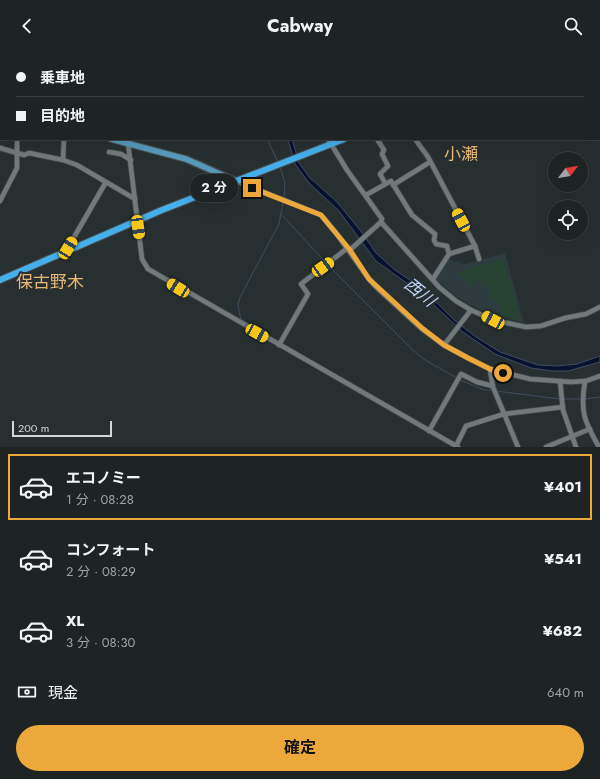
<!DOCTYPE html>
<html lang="ja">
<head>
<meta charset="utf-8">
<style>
	body { margin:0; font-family:Jost,"Noto Sans JP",sans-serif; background:#2b2f31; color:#f1f3f6; height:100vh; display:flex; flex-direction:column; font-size:15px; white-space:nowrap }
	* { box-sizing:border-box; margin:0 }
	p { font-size:13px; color:#a1a4a6 }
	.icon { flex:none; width:22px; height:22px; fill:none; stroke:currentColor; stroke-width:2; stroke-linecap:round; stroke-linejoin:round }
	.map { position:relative; height:395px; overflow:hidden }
	.sheet { display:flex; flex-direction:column; background:#1e2324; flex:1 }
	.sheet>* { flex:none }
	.top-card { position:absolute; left:0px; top:0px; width:600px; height:88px; box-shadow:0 4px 16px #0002,0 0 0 1px #3c4041; display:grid; align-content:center; height:88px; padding:0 16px; background:#1e2324 }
	.needle { width:26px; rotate:59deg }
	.tools { position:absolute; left:548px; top:100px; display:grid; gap:8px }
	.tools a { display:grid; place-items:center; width:40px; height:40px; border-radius:50%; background:#1e2324; box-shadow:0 4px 16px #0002,0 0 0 1px #3c4041; font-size:20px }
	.scale { position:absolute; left:12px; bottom:10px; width:100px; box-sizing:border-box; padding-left:4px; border:2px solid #d3d8d8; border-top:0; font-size:11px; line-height:14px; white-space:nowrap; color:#d3d8d8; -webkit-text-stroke:3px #282f30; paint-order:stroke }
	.end { position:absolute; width:18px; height:18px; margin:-9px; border:5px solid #eda83b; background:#111; box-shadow:0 0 0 2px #111 }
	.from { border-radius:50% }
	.bubble { position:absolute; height:28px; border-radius:14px; background:#1e2324; box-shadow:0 4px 16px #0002,0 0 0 1px #3c4041; font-size:13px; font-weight:700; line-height:28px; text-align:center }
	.car { position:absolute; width:12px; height:24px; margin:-12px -6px; border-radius:5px; box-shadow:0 0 3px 1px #0007; background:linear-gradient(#f5c518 24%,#345 0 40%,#f5c518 0 76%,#345 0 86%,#f5c518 0) }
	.top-card b { display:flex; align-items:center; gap:14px; height:38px; font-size:15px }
	.top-card b+b { border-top:1px solid #3c4041 }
	.top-card i { width:10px; height:10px; background:#f1f3f6 }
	ul { padding:7px 0 0; list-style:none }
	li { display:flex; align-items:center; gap:12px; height:66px; margin:0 8px 6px; padding:0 8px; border:2px solid transparent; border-radius:0px }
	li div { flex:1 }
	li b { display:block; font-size:15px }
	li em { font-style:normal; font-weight:700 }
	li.active { border-color:#eda83b }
	li>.icon { width:36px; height:36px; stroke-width:1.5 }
	.pay { display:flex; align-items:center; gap:10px; height:44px; padding:0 16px; font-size:15px }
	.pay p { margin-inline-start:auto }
	.action { display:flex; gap:8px; margin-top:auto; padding:8px 16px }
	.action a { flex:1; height:46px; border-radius:24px; background:#eda83b; color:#111; font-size:16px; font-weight:700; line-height:46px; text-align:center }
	header { display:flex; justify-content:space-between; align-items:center; height:52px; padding:0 16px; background:#1e2324; font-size:18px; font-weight:700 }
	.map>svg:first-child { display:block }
</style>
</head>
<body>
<header><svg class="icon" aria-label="back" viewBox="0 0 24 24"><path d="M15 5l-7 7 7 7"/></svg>Cabway<svg class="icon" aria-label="search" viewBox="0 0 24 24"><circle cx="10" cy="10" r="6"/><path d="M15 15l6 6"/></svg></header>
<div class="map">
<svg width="600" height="395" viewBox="0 0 600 395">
	<rect width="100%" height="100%" fill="#282f30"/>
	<polygon fill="#2d3b3e" points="505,201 524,271 490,262 469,252 457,245 435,227 447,206 455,210 459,209 461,213"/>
	<polygon fill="#264231" points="503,207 521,268 497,262 502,257 488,243 491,239 478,226 470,234 457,220"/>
	<polygon fill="#06122e" stroke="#444d61" points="288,87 292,87 299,111 310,126 336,149 360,178 376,201 395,218 423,237 454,268 476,285 500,300 538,313 558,314 577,312 600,304 600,310 568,319 553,319 531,316 495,302 463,280 422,242 376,209 339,159 309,131 295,112"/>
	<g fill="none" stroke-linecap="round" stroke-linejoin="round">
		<g stroke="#444d61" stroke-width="1">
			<polyline points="267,87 278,110"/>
			<polyline points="280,115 285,131 284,147"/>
			<polyline points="282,163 326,211"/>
			<polyline points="328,213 414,299 425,308 457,326"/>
			<polyline points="241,268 238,254 240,245 279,172 283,150"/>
			<polyline points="244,274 366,345"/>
			<polyline points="460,328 484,338 493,338"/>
			<polyline points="496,339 560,347"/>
			<polyline points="563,347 582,347"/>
			<polyline points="585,347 600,345"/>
			<polyline points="407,368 437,385"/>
		</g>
		<defs>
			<g id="minor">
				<polyline points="29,0 29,1"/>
				<polyline points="84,0 86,1"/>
				<polyline points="282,0 283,1"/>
				<polyline points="349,0 350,1"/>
				<polyline points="72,1 73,0"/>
				<polyline points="96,1 97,0"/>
				<polyline points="113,1 114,0"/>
				<polyline points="0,37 1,37"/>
				<polyline points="0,52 1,52"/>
				<polyline points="328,87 347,118 382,167 381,170 439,235 456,249 471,258 493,268 526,275 541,274 565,266 586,262 600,255"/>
				<polyline points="377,87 384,98 382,102 388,114 380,122 385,131"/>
				<polyline points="415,87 428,105 475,194 479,207"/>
				<polyline points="128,91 142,207 148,217 458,395"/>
				<polyline points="0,96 24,103 29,101 63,108 77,113 135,147"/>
				<polyline points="109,100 121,102 131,108"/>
				<polyline points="63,108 64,87"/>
				<polyline points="236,129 321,163 336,181 369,227 376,235 422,277 444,293 468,306 490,317 530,327 571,330 586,329 600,324"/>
				<polyline points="393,133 430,110"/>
				<polyline points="366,143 391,129 412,163 435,182 434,188 436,192 447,194 449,202 433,227"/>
				<polyline points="0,149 17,116 17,87"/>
				<polyline points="66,199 106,130"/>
				<polyline points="449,202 475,194"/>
				<polyline points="279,293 308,242 301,232 345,198 351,197 381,170"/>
				<polyline points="444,293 471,258"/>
				<polyline points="490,317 493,335 518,395"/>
				<polyline points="560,329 563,358 576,395"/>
				<path d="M585,329C580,360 584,369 599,395"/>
				<polyline points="429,379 461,322 477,330 493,334"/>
				<polyline points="456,394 466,374 504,362 563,355"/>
				<polyline points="546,395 590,377"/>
			</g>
			<g id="major">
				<polyline points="0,71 1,71"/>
				<polyline points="111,87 186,107 236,129"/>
			</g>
			<g id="highway">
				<polyline points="599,16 600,15"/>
				<polyline points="0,228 162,158 344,87"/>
			</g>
		</defs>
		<use href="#minor" stroke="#474d4e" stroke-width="6"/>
		<use href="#major" stroke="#474d4e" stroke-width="8"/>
		<use href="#highway" stroke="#474d4e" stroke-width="8"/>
		<use href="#minor" stroke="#71797a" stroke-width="4.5"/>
		<use href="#major" stroke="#5799bd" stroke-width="5.5"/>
		<use href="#highway" stroke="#45afe9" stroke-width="6"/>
	</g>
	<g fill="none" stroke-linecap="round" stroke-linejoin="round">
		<polyline stroke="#eda83b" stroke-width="5" points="252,136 321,163 350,198 369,227 422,276 444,293 468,306 490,317 503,321"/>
	</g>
	<g text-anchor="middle" stroke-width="4" stroke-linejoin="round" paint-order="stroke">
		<g font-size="17" fill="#e8b976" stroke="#282f30">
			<text x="461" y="108">小瀬</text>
			<text x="50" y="236">保古野木</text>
		</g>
		<g font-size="17" font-style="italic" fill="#bed0f4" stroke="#282f30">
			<text transform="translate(420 240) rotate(39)" y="6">西川</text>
		</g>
	</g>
</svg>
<div class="tools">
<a><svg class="needle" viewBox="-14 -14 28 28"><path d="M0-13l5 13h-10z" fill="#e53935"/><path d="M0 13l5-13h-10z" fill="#a1a4a6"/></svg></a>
<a><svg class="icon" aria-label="locate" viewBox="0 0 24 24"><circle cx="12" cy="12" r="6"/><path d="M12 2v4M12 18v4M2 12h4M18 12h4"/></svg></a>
</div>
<div class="scale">200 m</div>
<i class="end from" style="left:503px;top:321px"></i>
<i class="end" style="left:252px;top:136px"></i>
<div class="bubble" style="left:190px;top:122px;width:48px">2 分</div>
<i class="car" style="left:461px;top:168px;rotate:332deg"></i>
<i class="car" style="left:138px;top:175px;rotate:172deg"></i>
<i class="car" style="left:68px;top:196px;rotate:31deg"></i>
<i class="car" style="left:323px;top:215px;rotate:55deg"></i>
<i class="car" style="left:178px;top:236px;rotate:302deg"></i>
<i class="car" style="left:493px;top:268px;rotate:298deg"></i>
<i class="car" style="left:257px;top:281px;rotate:119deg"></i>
<div class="top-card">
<b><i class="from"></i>乗車地</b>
<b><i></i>目的地</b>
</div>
</div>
<section class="sheet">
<ul>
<li class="active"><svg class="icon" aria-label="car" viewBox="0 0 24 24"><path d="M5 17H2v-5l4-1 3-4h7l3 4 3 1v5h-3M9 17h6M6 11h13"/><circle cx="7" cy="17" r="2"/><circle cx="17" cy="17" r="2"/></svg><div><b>エコノミー</b><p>1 分 · 08:28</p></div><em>¥401</em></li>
<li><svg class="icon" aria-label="car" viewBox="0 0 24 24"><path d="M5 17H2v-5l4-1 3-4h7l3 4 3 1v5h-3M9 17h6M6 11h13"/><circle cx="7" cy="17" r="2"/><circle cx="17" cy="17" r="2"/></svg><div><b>コンフォート</b><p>2 分 · 08:29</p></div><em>¥541</em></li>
<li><svg class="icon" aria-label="car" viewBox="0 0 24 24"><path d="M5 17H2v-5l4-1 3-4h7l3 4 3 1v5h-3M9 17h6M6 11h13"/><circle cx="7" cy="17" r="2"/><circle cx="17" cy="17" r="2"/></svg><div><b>XL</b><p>3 分 · 08:30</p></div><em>¥682</em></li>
</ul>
<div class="pay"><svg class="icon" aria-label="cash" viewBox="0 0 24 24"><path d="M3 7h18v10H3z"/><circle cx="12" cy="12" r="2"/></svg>現金<p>640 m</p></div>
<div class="action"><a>確定</a></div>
</section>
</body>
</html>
